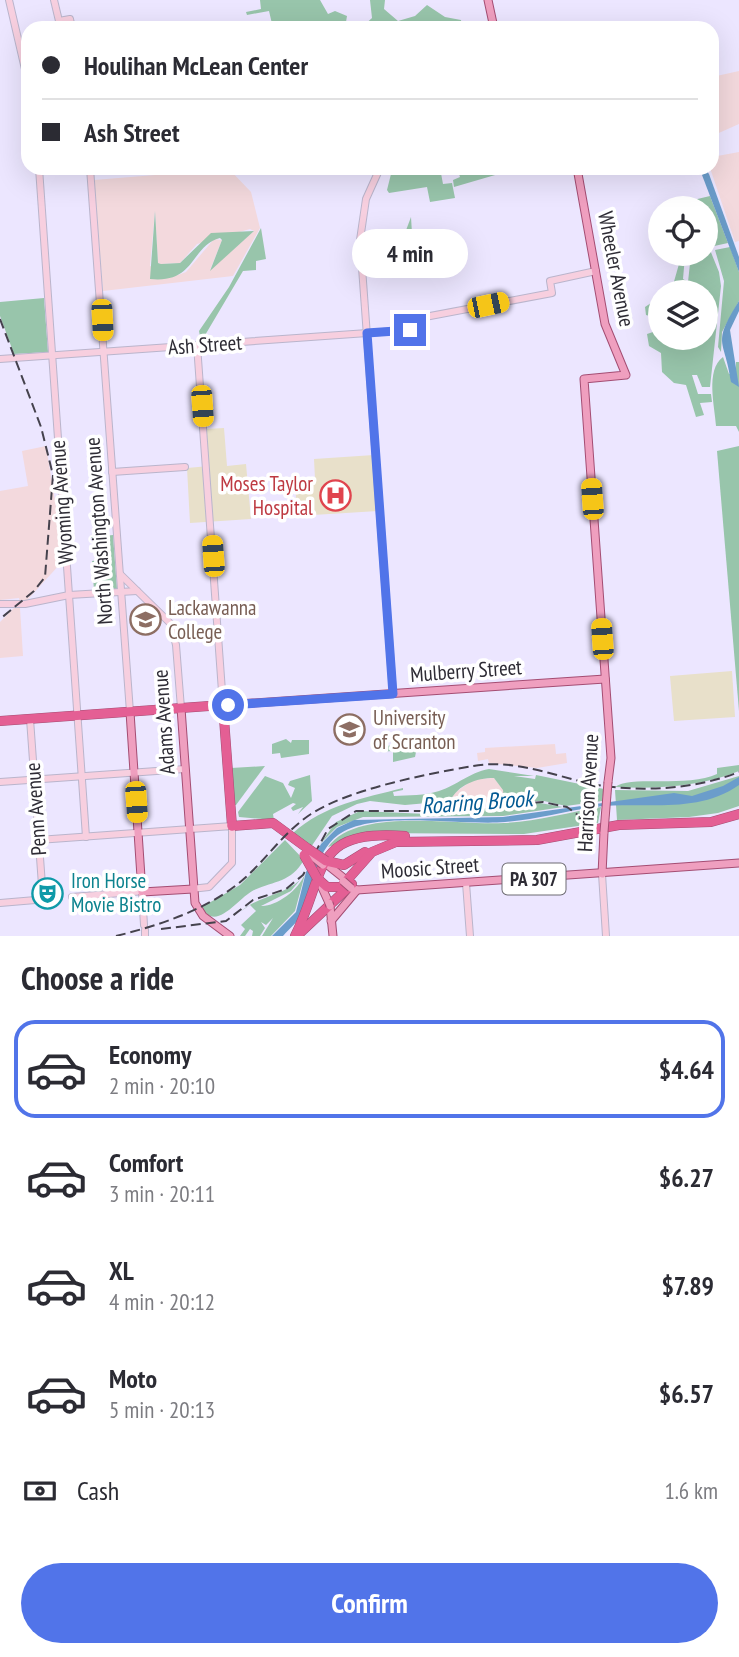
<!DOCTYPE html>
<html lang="en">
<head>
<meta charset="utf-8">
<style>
	body { margin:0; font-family:"PT Sans Narrow",sans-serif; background:#f7f7f7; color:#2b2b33; height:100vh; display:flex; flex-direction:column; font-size:26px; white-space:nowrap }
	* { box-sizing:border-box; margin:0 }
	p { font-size:23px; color:#7c7c81 }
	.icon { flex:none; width:38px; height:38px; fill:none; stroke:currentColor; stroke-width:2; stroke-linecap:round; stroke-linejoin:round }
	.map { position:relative; height:936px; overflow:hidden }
	.panel { display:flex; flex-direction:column; background:#fff; flex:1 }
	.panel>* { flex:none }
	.guide { position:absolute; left:21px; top:21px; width:698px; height:154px; border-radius:21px; box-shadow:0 7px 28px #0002; display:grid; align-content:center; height:154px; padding:0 21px; background:#fff }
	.buttons { position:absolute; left:648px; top:196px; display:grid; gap:14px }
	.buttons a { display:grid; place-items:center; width:70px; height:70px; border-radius:50%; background:#fff; box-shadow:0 7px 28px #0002; font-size:35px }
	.end { position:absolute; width:32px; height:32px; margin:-16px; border:9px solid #5174e9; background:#fff; box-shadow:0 0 0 4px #fff }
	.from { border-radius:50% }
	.bubble { position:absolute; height:49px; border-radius:24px; background:#fff; box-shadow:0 7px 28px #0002; font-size:23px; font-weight:800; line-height:49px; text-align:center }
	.car { position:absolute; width:21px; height:42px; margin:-21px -10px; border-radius:9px; box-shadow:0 0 5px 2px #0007; background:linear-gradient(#f5c518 24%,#345 0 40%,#f5c518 0 76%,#345 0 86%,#f5c518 0) }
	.guide b { display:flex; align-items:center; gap:24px; height:66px; font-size:26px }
	.guide b+b { border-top:2px solid #e1e1e2 }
	.guide i { width:18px; height:18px; background:#2b2b33 }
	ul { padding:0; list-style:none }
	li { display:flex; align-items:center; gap:21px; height:98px; margin:0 14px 10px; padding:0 7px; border:4px solid transparent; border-radius:21px }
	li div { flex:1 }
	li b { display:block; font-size:26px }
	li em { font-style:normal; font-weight:800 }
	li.current { border-color:#5174e9 }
	li>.icon { width:63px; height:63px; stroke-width:1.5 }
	h2 { padding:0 21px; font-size:32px; line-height:84px }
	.pay { display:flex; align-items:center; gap:18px; height:77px; padding:0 21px; font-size:26px }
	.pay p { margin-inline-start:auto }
	.cta { display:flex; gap:14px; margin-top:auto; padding:14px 21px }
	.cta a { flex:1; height:80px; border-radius:42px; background:#5174e9; color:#fff; font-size:28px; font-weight:800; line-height:80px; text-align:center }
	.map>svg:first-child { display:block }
</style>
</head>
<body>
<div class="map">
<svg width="739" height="936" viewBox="0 0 739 936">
	<rect width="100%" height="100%" fill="#ece6ff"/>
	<g fill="#f3d9dd" fill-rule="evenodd">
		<polygon points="739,71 739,124 712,136 712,77"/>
		<polygon points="739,152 739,241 735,242 710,168 712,157"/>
		<path d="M229,169L251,192L260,228L233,276L103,291L94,180ZM155,211L158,263L161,264L180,263L197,244L250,229L254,231L210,270L222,240L214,239L186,272L178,275L150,266Z"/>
		<polygon points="46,446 58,519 61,563 20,608 23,656 0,658 0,622 20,602 19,598 0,600 0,491 28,486 22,451"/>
		<polygon points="555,744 556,754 566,753 567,763 537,768 489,763 488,759 478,761 477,753 485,752 485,748"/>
		<polygon points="494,778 504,790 504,801 453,805 452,795 474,779"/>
	</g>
	<g fill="#e8e0ca">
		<polygon points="224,428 227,466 246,464 251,519 190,523 187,468 209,466 206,429"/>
		<polygon points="374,455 378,511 297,516 295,481 315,479 314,459"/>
		<polygon points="732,671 735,717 674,721 670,676"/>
	</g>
	<g fill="#98c5ab">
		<polygon points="260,0 320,0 328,14 335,11 347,16 345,28 273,28 269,11 247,15 246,12 261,9"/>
		<polygon points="370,0 385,0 384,9 398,21 415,16 427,5 445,17 461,20 462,28 361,28 372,18"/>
		<polygon points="383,168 440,168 443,184 452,183 455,198 430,202 427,187 389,193 387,190 391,174"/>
		<polygon points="451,168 501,168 502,173 454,187 453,180 460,177 459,174 453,175"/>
		<polygon points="710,196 728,243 705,248 705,208 686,208 685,202"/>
		<path d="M155,211L158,263L161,264L180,263L211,233L254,231L210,271L222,240L220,238C190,246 196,284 150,279Z"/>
		<polygon points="411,217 413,250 392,257 390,268 380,269 379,256 389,255 387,242 395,235 405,233"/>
		<polygon points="261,228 266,259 256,261 256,270 243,271 201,342 199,331 229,287"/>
		<polygon points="730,247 739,272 739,301 722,332 721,352 718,347 724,281 715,250"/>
		<polygon points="710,250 719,272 721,286 710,387 702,387 697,375 692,375 698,394 711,394 712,402 700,403 704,415 696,417 686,385 674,383 662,372 661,353 649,346 647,334 656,331 653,317 646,315 645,307 660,297 660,338 705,338 705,292 671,292 681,257 685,256 683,279 688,282 691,254 705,254"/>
		<polygon points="44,298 48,352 14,354 0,316 0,302"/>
		<path d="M723,357L729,374L736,372V362H739V432L736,426H716C715,407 705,370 723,357Z"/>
		<polygon points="739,446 739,711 717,451"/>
		<polygon points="113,535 117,589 94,591 92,561 106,559 105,555 98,556 96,539 89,537 97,536 99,545 104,544 104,536"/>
		<polygon points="286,739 291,743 292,740 309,740 309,754 281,758 280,753 272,754 272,744"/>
		<polygon points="429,743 423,748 417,747 415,757 393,762 393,751 376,752 375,747 395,745 398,749 400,745"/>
		<path d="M739,765V771C700,787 656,789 615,787C630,775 688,788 717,774V768Z"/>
		<polygon points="265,766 236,805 234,805 231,768"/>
		<path d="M489,769L534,776H514L535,779L536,775L604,789L602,801L566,806L544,801H504L503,790L494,778C476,778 458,785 450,801L405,805L370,801L357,804L332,816L311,847L293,833C324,805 364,798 403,788V790L393,792L394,796C409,795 424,796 439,791C458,785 468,773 489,769Z"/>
		<polygon points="310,775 312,801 298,814 303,807 293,811 291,808 296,804 293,803 273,814 274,820 239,817 238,812 265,776 283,783 291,798 295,788 288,785 290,781"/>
		<polygon points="739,776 739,806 718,813 689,817 617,820 615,790 688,791"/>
		<polygon points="540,803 563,807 503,816 363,817 337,827 320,844 336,822 360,811 427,814"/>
		<path d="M601,807L598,823L524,834L373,833L328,847C357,806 459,826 504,823C536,822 569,812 601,807Z"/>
		<path d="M285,840L304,860C291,882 275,881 254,890C239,897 215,934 202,907L240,885Z"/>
		<path d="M305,874L295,911L271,936H262L273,918L266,925L261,922L265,928L260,936H252L253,931L250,929L245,936H240L245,929L241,925L256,911L250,905L240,912C258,896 282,896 300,880L291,891L261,906C275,907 298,891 305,874Z"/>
	</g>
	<g fill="#6b9dcb">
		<polygon points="705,169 709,174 739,257 739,272 702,175"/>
		<path d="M739,301V311L730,330L739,387L731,382C725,338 711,346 739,301Z"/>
		<path d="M739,777V785C697,815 643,801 595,807C565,811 535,820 505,822C461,826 373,809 338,835C314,853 315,887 303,912C298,922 290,928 283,936H272L296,912L306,872L321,844L337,828L354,820L503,817L674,793L692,796L723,786Z"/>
	</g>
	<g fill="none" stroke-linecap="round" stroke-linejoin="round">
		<defs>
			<g id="secondary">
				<polyline points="9,0 28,82"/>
				<polyline points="54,0 59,21 70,19 72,28"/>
				<polyline points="39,168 86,837"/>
				<polyline points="90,168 130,712"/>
				<polyline points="380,168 366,199 360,240 393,694"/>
				<polyline points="197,345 223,705"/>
				<polyline points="0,359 410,330 409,320 552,293 550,281 596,271"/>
				<polyline points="112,472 185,467"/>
				<polyline points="120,574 171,624 176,645 181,708"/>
				<polyline points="0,604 25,604 69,595 137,591"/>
				<polyline points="30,719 43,899"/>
				<polyline points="0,782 185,769"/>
				<polyline points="38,840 232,826 232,863 209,887 191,889"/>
				<polyline points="602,874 606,936"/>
				<polyline points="466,883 470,936"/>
				<polyline points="142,892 144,925"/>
				<polyline points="72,897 145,891"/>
				<polyline points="0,903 59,898"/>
				<polyline points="145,930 145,936"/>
			</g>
			<g id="primary">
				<polyline points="488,0 494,28"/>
				<polyline points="577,168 605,324 626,375 584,379 611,758 608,782"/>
				<polyline points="223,705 605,679"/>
				<polyline points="181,708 195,903 203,916 230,936"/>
				<polyline points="130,712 142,892 193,889"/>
				<polyline points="325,863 345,879"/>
				<polyline points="602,874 604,832"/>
				<polyline points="319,881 329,903"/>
				<polyline points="351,888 357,890 739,863"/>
				<polyline points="330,906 333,936"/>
				<polyline points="331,921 357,890"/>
			</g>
			<g id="highway">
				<polyline points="0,721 223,705 232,826"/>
				<polyline points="232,826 273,823 307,848"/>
				<polyline points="326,861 344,865 365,852"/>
				<polyline points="317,878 327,887 341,887 372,852 396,842 537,840 619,825 711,822 739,814"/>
				<polyline points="301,932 352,884"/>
				<path d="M295,936C327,871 311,829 405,836"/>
			</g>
		</defs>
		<use href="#secondary" stroke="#bab5cc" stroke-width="8"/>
		<use href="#primary" stroke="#a44d73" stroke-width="9"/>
		<use href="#highway" stroke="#a44d73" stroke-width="10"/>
		<use href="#secondary" stroke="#f7cfdf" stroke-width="6"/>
		<use href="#primary" stroke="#ef9fbf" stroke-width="7"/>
		<use href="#highway" stroke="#e45f94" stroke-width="9"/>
		<g stroke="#45424d" stroke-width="2" stroke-dasharray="10 5" stroke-linecap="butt">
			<polyline points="0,319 41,427 53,475 45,577 34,591 0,619"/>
			<polyline points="161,929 226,921 253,900 286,889 303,875 328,829 356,811 423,811 543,802 567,807 586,821"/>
			<path d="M116,936C161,925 212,908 246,877C268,857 285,831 311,814C349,789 427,774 473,766C513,759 549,774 587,783C635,793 694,790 739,772"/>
		</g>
		<defs>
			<g id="primary-bridge">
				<polyline points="604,832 608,782"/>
				<polyline points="312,856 323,865"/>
				<polyline points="343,881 351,888"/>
				<polyline points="329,903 330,906"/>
			</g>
			<g id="highway-bridge">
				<polyline points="307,848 326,861"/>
				<polyline points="304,855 317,878"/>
			</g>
		</defs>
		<use href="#primary-bridge" stroke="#a44d73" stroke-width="9" stroke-linecap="butt"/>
		<use href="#highway-bridge" stroke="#a44d73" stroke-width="10" stroke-linecap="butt"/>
		<use href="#primary-bridge" stroke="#ef9fbf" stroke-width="7"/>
		<use href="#highway-bridge" stroke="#e45f94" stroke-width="9"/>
	</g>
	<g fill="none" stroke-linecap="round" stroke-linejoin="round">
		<polyline stroke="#5174e9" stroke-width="9" points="228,705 393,694 367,333 410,330"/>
	</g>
	<defs>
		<symbol id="hospital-ring" viewBox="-11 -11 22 22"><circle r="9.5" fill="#fff" stroke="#e0444e" stroke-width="1.5"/><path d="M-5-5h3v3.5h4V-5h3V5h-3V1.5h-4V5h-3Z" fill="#e0444e"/></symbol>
		<symbol id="university-ring" viewBox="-11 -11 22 22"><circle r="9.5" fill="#fff" stroke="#8d6e63" stroke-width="1.5"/><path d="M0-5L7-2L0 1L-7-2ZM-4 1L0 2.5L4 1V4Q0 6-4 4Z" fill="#8d6e63"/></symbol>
		<symbol id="theatre-ring" viewBox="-11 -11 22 22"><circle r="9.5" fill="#fff" stroke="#0f9aa8" stroke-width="1.5"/><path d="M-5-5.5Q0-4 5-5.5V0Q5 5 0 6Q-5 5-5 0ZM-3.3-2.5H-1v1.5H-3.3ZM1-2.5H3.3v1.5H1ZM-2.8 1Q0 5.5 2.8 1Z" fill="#0f9aa8"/></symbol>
	</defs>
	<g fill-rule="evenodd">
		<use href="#hospital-ring" x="318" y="478" width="35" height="35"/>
		<use href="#university-ring" x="128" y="602" width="35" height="35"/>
		<use href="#university-ring" x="332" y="712" width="35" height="35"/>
		<use href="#theatre-ring" x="30" y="876" width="35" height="35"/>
	</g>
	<g text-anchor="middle" stroke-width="7" stroke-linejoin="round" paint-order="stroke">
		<rect fill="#fff" stroke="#6d6b72" stroke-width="2" x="502.5" y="863.5" width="63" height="31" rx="5"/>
		<g font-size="19" font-weight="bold" fill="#2e2c35">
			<text x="534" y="886">PA 307</text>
		</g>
		<g font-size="21" fill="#2e2c35" stroke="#fff">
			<text transform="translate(616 269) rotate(79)" y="7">Wheeler Avenue</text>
			<text transform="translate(205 345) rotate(-4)" y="7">Ash Street</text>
			<text transform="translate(62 502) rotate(-94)" y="7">Wyoming Avenue</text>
			<text transform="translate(99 531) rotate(-94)" y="7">North Washington Avenue</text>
			<text transform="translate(466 671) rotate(-4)" y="7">Mulberry Street</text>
			<text transform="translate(164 722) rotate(-94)" y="7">Adams Avenue</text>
			<text transform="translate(588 793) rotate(-87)" y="7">Harrison Avenue</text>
			<text transform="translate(36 809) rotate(-94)" y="7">Penn Avenue</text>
			<text transform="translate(430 868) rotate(-4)" y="7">Moosic Street</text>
		</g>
		<g font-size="21" fill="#be3a42" stroke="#fff" text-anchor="end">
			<text x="313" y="491">Moses Taylor<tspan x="313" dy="24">Hospital</tspan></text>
		</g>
		<g font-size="21" fill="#785e54" stroke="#fff" text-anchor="start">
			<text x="168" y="615">Lackawanna<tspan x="168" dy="24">College</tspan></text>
			<text x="373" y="725">University<tspan x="373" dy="24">of Scranton</tspan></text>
		</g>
		<g font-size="21" fill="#0d838f" stroke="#fff" text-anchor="start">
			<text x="71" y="888">Iron Horse<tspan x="71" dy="24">Movie Bistro</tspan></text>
		</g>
		<g font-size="23" font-style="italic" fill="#035a93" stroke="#fff">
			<text transform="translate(477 802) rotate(-4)" y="8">Roaring Brook</text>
		</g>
	</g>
</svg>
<div class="buttons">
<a><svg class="icon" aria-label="locate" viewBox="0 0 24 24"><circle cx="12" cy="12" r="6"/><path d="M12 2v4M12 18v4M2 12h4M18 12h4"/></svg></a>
<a><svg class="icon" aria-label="layers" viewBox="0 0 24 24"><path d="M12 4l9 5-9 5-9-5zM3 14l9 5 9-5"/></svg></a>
</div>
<i class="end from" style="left:228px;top:705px"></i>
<i class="end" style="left:410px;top:330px"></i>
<div class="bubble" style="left:352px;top:229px;width:116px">4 min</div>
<i class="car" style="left:488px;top:305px;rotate:78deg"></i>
<i class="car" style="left:102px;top:320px;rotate:177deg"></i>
<i class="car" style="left:202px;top:406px;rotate:176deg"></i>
<i class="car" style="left:592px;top:499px;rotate:356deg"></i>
<i class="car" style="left:213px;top:556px;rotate:356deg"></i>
<i class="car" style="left:602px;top:639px;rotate:356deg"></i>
<i class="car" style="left:136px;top:802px;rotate:176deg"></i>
<div class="guide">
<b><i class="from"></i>Houlihan McLean Center</b>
<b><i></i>Ash Street</b>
</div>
</div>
<section class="panel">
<h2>Choose a ride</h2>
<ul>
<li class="current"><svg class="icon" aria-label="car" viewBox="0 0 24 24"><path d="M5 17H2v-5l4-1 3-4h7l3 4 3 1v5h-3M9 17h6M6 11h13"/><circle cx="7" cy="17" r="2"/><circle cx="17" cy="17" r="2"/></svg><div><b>Economy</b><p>2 min · 20:10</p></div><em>$4.64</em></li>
<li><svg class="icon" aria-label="car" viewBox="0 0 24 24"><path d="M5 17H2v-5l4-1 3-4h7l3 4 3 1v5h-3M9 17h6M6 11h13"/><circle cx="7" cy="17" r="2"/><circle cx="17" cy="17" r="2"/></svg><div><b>Comfort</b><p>3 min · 20:11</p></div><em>$6.27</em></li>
<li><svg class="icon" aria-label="car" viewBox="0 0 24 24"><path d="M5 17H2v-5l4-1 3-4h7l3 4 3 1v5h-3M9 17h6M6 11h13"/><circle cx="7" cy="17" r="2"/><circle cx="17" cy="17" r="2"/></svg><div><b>XL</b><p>4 min · 20:12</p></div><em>$7.89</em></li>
<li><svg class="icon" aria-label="car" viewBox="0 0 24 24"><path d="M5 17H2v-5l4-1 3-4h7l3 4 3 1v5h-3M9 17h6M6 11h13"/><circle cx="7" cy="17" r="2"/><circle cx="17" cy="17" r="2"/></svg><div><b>Moto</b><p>5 min · 20:13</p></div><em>$6.57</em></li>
</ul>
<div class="pay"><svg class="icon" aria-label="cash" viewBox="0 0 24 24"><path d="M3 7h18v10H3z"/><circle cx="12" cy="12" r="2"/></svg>Cash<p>1.6 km</p></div>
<div class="cta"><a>Confirm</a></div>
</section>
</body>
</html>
